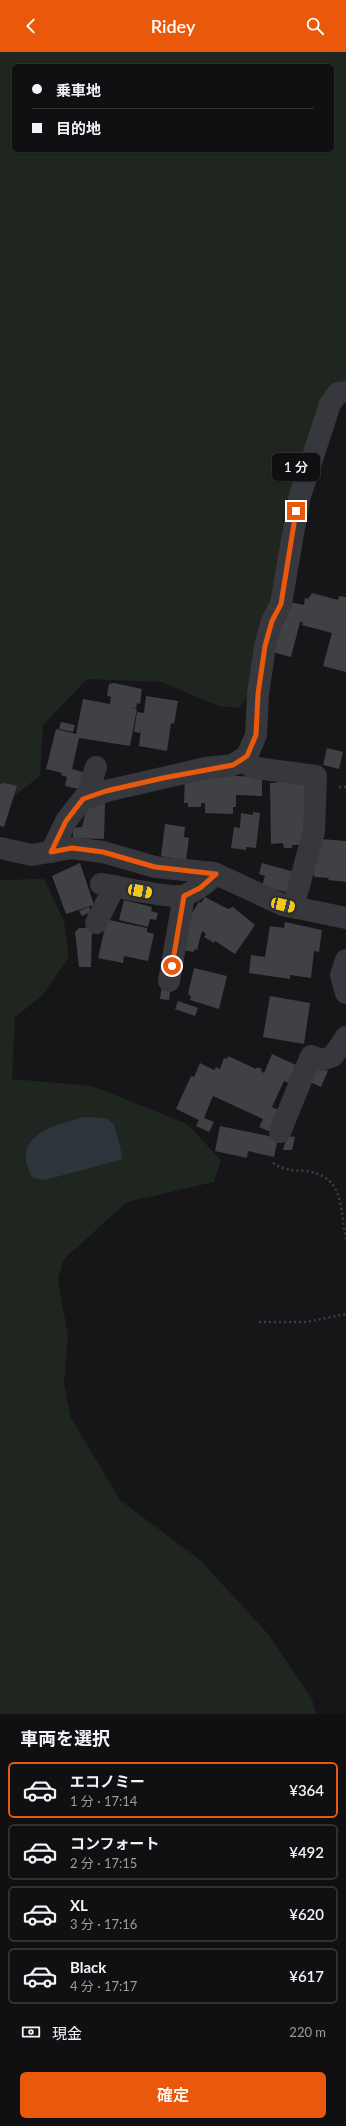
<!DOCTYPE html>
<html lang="ja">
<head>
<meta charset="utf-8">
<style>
	body { margin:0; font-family:Lato,"Noto Sans JP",sans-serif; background:#19191b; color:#f1f3f6; height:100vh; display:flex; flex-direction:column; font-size:15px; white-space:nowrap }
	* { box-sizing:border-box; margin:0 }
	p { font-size:13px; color:#9c9d9f }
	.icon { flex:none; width:22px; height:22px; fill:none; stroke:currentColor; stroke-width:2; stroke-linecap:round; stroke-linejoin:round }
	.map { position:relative; height:1662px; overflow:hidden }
	.details { display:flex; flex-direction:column; background:#101012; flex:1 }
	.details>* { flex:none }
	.banner { position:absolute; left:12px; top:12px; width:322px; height:88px; border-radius:6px; box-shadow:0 1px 3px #0004,0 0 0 1px #303032; display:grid; align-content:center; height:88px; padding:0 20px; background:#101012 }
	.end { position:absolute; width:18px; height:18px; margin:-9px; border:5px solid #ea580c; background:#fff; box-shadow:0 0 0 2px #fff }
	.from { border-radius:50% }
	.bubble { position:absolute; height:28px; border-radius:6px; background:#101012; box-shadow:0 1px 3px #0004,0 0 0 1px #303032; font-size:13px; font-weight:600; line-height:28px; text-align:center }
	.car { position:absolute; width:12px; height:24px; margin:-12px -6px; border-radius:5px; box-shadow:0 0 3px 1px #0007; background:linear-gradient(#f5c518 24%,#345 0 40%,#f5c518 0 76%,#345 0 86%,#f5c518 0) }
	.banner b { display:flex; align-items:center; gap:14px; height:38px; font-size:15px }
	.banner b+b { border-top:1px solid #303032 }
	.banner i { width:10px; height:10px; background:#f1f3f6 }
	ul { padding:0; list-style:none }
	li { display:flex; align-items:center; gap:12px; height:56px; margin:0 8px 6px; padding:0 12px; border:2px solid #303032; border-radius:6px }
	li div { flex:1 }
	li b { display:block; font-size:15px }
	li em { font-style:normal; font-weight:600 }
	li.current { border-color:#ea580c }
	li>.icon { width:36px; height:36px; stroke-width:1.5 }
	h2 { padding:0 20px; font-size:18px; line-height:48px }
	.pay { display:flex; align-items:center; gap:10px; height:44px; padding:0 20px; font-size:15px }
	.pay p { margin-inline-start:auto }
	.primary-button { display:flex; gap:8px; margin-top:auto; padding:8px 20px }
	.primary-button a { flex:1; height:46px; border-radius:6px; background:#ea580c; color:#fff; font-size:16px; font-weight:600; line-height:46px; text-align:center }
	header { display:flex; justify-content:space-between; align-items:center; height:52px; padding:0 20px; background:#ea580c; color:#fff; font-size:18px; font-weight:600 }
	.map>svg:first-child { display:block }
</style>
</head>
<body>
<header><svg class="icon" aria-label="back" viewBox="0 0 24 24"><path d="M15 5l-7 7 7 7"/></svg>Ridey<svg class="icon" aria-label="search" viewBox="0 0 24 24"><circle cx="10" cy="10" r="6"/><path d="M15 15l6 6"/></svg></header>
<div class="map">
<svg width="346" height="1662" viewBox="0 0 346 1662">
	<rect width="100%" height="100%" fill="#161618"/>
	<g fill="#1e261f" fill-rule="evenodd">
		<path d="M0,0H346V331L306,398L283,468L278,524L250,641L239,656L219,654L161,630L87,627L43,673L40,724L0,755ZM14,14H332V98H14Z"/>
		<polygon points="44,827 64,869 69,905 42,944 15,965 12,1027 92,1034 187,1072 221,1108 214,1130 127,1150 64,1207 58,1227 68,1284 64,1332 71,1366 120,1448 200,1508 269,1583 312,1647 316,1662 0,1662 0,828"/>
	</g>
	<path fill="#2c353c" d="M84,1065L106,1066L114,1072L123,1107L45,1128L33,1126C8,1085 53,1073 84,1065Z"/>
	<g fill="#404145">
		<polygon points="312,541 338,548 339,544 346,545 346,620 323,614 332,581 302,573 303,570 300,570 291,605 272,600 281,566 286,568 290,550 304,553 305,546 308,547"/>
		<polygon points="114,631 142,637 140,652 137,651 136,656 131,655 137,657 130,694 79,686 72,717 86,721 83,738 65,734 67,725 61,723 62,721 46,717 56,677 76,682 83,647 110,652 111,645 107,644 109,632"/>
		<polygon points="146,644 178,649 174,672 171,671 167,699 139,694 141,677 140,681 134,680 137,660 144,661"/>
		<polygon points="61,670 75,673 73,680 59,677"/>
		<polygon points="327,696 343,700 339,717 323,713"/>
		<polygon points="206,723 262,725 262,744 236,743 236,755 233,755 233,762 205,761 205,751 201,751 201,755 188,755 188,751 184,751 185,725"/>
		<polygon points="276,726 309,730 310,777 300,793 292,793 292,796 284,796 283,791 271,792 270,731 276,731"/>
		<polygon points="5,731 17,734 4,775 0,774 0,732"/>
		<polygon points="88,751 105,751 104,787 73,786 73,776 82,775"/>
		<polygon points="253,760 260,761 256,796 246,795 246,798 231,796 234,775 240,776 241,761 253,763"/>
		<polygon points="165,772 185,775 184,785 189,786 186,808 161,804"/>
		<polygon points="321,787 346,789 346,830 328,828 329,826 315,825 314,823 312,823"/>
		<polygon points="80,811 94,853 66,862 52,824"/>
		<polygon points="262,811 298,821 293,842 262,834 265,824 259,822"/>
		<polygon points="205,845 228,857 233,855 255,873 235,902 215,889 214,891 204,885 206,882 202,879 197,898 195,897 193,900 183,898 188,867 199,850 201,851"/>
		<polygon points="124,848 152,855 151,859 158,861 156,868 150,867 148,875 119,868"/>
		<polygon points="89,855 91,860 82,864 79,859"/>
		<polygon points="109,868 147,876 147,880 154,882 148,909 124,904 123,911 98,906 106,871"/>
		<polygon points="285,870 322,878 319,900 314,899 311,926 290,923 290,927 249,921 251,903 265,905 270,874 284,876"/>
		<polygon points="79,876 92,876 91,915 79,915 75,880"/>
		<polygon points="194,916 227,924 219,957 190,948 191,944 188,942"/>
		<polygon points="162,933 171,934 169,948 160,947"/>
		<polygon points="270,944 310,951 304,992 263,985"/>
		<polygon points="178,949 198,956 195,964 175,957"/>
		<polygon points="272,1002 296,1013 288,1031 284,1029 272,1055 283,1060 273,1081 259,1075 263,1067 213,1044 204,1066 214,1070 209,1080 196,1074 199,1068 176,1057 191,1024 194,1025 200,1011 214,1018 216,1015 220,1017 224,1006 227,1007 228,1004 256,1017 257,1015 262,1017 261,1019 264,1021"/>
		<polygon points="315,1014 328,1019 321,1035 308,1029"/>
		<polygon points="220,1074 278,1086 274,1105 248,1099 247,1106 215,1099"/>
		<polygon points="287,1084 295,1085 292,1098 283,1098"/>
	</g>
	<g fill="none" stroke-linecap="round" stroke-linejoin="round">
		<g stroke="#3d3f44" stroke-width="2.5" stroke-dasharray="2 3" stroke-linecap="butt">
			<polyline points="339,735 346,735"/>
			<path d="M273,1111C285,1119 294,1118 306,1119C346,1125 339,1157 346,1187"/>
			<polyline points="259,1270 307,1270 346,1262"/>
		</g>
		<g stroke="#37383d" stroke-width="22">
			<polyline points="239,709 256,716 316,724 314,779 293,855"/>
			<polyline points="89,745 89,737 96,715"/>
			<polyline points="0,796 32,803 72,796 103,800 155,815 214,821 283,853 346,866"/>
			<polyline points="51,800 66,769 83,747 106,739 206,716 233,713 247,704 256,683 258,642 265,594 272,569 281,552 299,447 330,352 338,341 346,340"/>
			<path d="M101,832C116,834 174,848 186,843C198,838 207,830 216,822"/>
			<polyline points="96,871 115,834"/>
			<polyline points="346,908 341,923 346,941"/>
			<polyline points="169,929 184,844"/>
			<polyline points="280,1080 311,1004 322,1008 333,1004 346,985"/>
		</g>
	</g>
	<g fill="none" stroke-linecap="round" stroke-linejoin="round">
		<polyline stroke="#ea580c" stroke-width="5" points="172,914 184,844 200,836 216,822 155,815 103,800 72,796 51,800 66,769 83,747 106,739 163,726 233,713 247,704 256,683 258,642 265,594 272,569 281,552 296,459"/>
	</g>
</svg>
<i class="end from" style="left:172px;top:914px"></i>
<i class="end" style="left:296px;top:459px"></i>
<div class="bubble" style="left:272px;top:401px;width:48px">1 分</div>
<i class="car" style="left:140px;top:839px;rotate:101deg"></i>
<i class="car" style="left:283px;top:853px;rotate:103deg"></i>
<div class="banner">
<b><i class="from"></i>乗車地</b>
<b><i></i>目的地</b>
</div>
</div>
<section class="details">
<h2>車両を選択</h2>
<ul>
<li class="current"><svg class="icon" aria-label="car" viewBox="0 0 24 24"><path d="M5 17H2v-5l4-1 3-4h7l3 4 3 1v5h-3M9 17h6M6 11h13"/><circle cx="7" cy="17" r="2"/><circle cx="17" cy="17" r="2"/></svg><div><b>エコノミー</b><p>1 分 · 17:14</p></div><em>¥364</em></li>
<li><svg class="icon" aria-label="car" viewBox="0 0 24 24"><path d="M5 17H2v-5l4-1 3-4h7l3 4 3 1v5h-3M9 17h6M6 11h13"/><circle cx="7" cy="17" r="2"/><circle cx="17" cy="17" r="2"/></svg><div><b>コンフォート</b><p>2 分 · 17:15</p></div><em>¥492</em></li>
<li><svg class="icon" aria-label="car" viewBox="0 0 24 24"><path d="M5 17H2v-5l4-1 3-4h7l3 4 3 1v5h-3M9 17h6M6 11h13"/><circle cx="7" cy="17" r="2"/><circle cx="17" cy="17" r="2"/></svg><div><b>XL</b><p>3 分 · 17:16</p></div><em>¥620</em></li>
<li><svg class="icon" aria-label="car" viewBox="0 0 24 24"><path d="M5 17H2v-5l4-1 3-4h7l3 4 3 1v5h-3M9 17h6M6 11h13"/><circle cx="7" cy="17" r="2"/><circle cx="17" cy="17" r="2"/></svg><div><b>Black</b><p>4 分 · 17:17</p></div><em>¥617</em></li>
</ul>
<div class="pay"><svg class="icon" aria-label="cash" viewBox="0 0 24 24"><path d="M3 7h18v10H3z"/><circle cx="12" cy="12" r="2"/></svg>現金<p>220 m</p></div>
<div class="primary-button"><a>確定</a></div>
</section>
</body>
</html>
